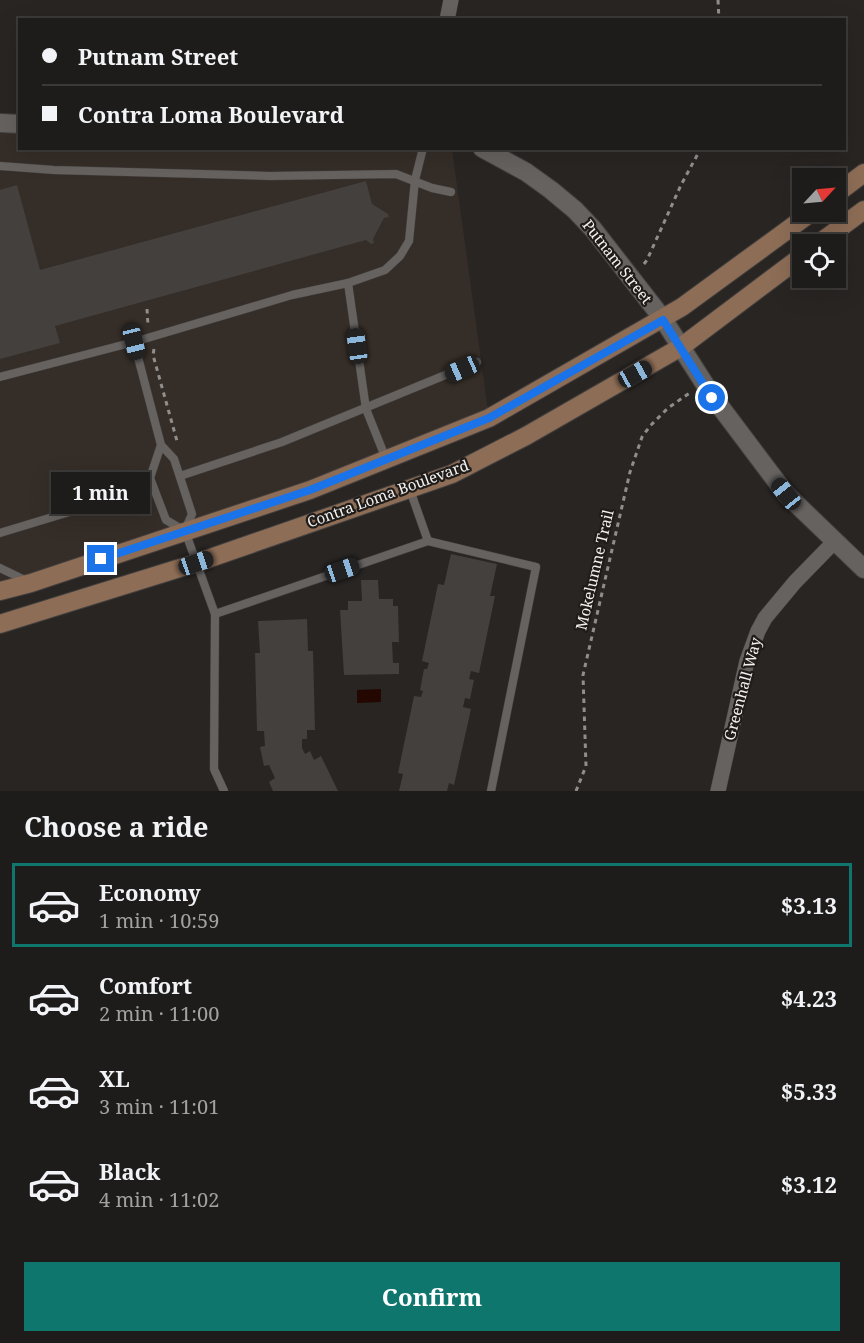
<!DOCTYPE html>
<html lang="en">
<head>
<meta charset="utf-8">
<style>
	body { margin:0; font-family:"Noto Serif",serif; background:#2b2927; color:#f1f3f6; height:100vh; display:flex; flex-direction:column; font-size:22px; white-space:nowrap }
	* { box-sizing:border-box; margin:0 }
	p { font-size:20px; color:#a1a1a2 }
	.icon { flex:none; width:33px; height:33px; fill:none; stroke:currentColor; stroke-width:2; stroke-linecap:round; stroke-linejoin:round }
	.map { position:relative; height:791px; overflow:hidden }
	.drawer { display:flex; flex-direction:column; background:#1e1c1a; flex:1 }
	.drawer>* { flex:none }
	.hud { position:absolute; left:18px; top:18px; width:828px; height:132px; border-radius:0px; box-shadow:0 6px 24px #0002,0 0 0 2px #3c3a39; display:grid; align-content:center; height:132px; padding:0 24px; background:#1e1c1a }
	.needle { width:39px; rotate:64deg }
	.fabs { position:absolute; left:792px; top:168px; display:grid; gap:12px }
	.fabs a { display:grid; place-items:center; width:54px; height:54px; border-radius:0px; background:#1e1c1a; box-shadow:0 6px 24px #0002,0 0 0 2px #3c3a39; font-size:30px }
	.end { position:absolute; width:27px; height:27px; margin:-14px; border:8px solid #1a73e8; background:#fff; box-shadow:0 0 0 3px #fff }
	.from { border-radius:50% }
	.bubble { position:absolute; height:42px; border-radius:0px; background:#1e1c1a; box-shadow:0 6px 24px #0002,0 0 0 2px #3c3a39; font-size:20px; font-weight:700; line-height:42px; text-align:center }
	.car { position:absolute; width:18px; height:36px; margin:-18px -9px; border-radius:8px; box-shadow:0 0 4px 2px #0007; background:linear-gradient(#222 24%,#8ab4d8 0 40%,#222 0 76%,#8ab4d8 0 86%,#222 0) }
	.hud b { display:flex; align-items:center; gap:21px; height:57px; font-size:22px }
	.hud b+b { border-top:2px solid #3c3a39 }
	.hud i { width:15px; height:15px; background:#f1f3f6 }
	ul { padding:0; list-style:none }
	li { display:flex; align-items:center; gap:18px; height:84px; margin:0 12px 9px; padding:0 12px; border:3px solid transparent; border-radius:0px }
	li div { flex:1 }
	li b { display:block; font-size:22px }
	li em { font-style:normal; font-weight:700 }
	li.active { border-color:#0f766e }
	li>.icon { width:54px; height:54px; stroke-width:1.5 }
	h2 { padding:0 24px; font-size:27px; line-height:72px }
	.button { display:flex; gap:12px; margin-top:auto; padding:12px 24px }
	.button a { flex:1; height:69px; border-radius:0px; background:#0f766e; color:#fff; font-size:24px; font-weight:700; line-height:69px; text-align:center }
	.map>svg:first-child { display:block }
</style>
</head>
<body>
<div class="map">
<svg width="864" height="791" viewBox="0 0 864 791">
	<rect width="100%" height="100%" fill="#282523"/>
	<polygon fill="#352d27" points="0,123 19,124 20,148 452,149 489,418 0,591"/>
	<polygon fill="#230700" points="381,689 381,702 357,703 357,690"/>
	<g fill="#43403e">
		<polygon points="366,181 372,204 388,214 389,217 384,218 373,239 374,243 371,244 366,240 55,326 60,343 0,359 0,190 17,185 40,270"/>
		<polygon points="451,554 497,564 490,596 495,596 479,673 471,671 469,679 474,680 470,699 465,698 463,707 471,709 454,785 449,783 447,791 399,791 403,774 398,773 414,696 421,697 423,691 420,690 424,669 427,669 429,663 422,661 438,584 444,585"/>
		<polygon points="361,580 378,580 379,599 393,599 393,606 398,606 399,642 392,642 393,663 399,663 399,674 344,675 340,610 348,610 348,601 362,601"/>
		<polygon points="307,619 308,651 313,651 315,730 307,730 307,739 302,739 302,748 305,754 310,751 314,760 321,756 338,791 273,791 269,782 275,778 269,765 264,766 260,747 265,746 264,731 257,731 255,653 260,653 258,621"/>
	</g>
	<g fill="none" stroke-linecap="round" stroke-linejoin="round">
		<defs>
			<g id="service">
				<polyline points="0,166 54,170 270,176 396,174 432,188 451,192"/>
				<polyline points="348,283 366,409 386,459"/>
				<polyline points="134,342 161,445"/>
				<polyline points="0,377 134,342 292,295 348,283 385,270 400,256 409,241 415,180 423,148"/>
				<polyline points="180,476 282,442 477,362"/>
				<polyline points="410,490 428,541"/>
				<polyline points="185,530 192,514 174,459 161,445 150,478 166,520 185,531 215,614 214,769 224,791"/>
				<polyline points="0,533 122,496 150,478"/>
				<polyline points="0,568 27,581"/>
				<polyline points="215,614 428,541 536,567 491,791"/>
			</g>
			<g id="minor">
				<polyline points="447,20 451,0"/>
				<polyline points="718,791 747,661 758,631 765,618 795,582 834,542"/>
			</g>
			<g id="tertiary">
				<polyline points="0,123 20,124"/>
				<polyline points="482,148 526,172 551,190 575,210 593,229 663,319 713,397 786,494 864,569"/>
			</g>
			<g id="secondary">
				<polyline points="836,194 864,173"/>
				<polyline points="818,244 864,210"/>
				<polyline points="0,591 31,583 310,490 489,418 682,307 812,212"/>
				<polyline points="0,624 196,563 452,474 526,436 681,347 802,256"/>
			</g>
		</defs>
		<use href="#service" stroke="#43403f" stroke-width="9"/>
		<use href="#minor" stroke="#43403f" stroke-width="16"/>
		<use href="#tertiary" stroke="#43403f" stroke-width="20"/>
		<use href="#secondary" stroke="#43403f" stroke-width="20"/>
		<g stroke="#908e8c" stroke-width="3" stroke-dasharray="4.5 4.5" stroke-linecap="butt">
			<polyline points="718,0 719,20"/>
			<polyline points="644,264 647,260 681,185 701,148"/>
			<polyline points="147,309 148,325"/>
			<polyline points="154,349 153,355 177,441"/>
			<polyline points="576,791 586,766 583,675 630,472 642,437 650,426 668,408 691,392"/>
		</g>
		<use href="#service" stroke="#656260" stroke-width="8"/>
		<use href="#minor" stroke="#656260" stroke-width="15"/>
		<use href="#tertiary" stroke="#656260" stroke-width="18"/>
		<use href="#secondary" stroke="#8d6d56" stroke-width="18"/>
	</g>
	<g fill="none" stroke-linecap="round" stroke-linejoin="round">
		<polyline stroke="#1a73e8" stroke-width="8" points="101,559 310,490 489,418 663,320 712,398"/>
	</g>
	<g text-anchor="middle" stroke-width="4.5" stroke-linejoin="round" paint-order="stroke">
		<g font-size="15" fill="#f4f2f1" stroke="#1f1c1a">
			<text transform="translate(617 262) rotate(52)" y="5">Putnam Street</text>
			<text transform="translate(388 494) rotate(-20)" y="5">Contra Loma Boulevard</text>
			<text transform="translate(595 570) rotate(-77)" y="5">Mokelumne Trail</text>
			<text transform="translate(743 689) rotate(-75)" y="5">Greenhall Way</text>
		</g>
	</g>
</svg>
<div class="fabs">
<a><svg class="needle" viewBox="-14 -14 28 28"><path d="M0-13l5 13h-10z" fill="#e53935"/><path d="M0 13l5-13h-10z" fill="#a1a1a2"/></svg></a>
<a><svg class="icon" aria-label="locate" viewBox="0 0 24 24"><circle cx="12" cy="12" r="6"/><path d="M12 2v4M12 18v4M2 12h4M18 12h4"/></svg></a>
</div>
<i class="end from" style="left:712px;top:398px"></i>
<i class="end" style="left:101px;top:559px"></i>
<div class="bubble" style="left:51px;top:472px;width:99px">1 min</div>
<i class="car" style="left:134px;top:342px;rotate:166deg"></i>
<i class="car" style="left:357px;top:346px;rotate:352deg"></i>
<i class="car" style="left:462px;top:369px;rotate:246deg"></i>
<i class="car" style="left:635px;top:374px;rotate:61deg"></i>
<i class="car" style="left:786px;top:494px;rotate:321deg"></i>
<i class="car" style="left:196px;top:563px;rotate:71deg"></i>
<i class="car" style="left:342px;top:570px;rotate:71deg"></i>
<div class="hud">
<b><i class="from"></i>Putnam Street</b>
<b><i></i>Contra Loma Boulevard</b>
</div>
</div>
<section class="drawer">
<h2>Choose a ride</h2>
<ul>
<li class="active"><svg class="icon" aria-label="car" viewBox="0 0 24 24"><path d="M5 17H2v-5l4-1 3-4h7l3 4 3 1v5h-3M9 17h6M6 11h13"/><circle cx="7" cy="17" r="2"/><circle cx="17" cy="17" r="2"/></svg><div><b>Economy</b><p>1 min · 10:59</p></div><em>$3.13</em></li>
<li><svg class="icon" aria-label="car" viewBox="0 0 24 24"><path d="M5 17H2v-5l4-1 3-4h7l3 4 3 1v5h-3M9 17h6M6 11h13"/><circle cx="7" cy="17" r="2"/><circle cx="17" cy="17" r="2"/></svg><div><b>Comfort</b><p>2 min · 11:00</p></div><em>$4.23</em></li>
<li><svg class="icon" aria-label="car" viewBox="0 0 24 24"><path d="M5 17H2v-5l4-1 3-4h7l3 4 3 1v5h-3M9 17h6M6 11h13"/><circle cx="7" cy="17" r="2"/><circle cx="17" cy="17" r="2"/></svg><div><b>XL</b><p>3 min · 11:01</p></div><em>$5.33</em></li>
<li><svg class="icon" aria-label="car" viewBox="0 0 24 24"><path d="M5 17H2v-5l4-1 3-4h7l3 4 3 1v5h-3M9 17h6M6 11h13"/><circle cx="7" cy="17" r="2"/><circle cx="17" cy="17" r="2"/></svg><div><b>Black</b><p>4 min · 11:02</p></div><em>$3.12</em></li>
</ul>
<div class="button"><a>Confirm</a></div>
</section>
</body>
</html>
